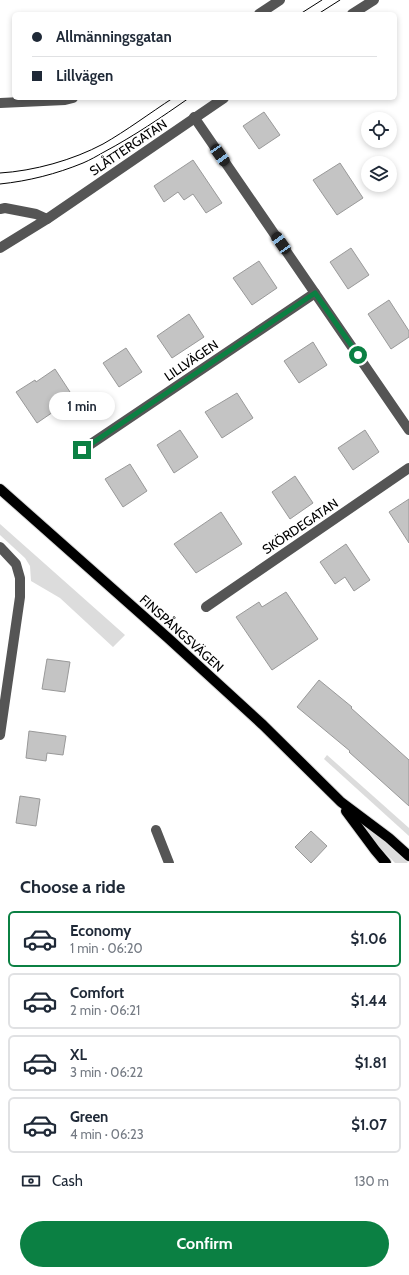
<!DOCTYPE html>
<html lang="en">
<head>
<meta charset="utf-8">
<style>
	body { margin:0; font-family:Cabin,sans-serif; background:#f2f2f3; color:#1f2937; height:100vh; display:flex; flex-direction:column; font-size:15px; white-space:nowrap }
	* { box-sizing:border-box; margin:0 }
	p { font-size:13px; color:#747a83 }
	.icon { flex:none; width:22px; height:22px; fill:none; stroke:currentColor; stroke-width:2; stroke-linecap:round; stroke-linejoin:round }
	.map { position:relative; height:863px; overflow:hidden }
	.drawer { display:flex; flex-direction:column; background:#fff; flex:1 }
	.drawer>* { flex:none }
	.banner { position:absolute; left:12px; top:12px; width:385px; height:88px; border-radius:6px; box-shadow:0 2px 6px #0003; display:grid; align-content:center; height:88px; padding:0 20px; background:#fff }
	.tools { position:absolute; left:361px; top:112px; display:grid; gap:8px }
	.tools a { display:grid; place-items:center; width:36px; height:36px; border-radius:50%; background:#fff; box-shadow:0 2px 6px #0003; font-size:20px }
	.end { position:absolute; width:18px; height:18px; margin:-9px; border:5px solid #0b8043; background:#fff; box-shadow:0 0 0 2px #fff }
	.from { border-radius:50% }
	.bubble { position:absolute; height:28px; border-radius:14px; background:#fff; box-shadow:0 2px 6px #0003; font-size:13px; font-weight:700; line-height:28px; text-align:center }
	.car { position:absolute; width:12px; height:24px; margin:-12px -6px; border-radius:5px; box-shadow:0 0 3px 1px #0007; background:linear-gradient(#222 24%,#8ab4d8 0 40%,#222 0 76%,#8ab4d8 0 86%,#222 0) }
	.banner b { display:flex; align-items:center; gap:14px; height:38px; font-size:15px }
	.banner b+b { border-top:1px solid #e0e1e3 }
	.banner i { width:10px; height:10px; background:#1f2937 }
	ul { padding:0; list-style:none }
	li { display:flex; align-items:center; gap:12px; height:56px; margin:0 8px 6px; padding:0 12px; border:2px solid #e0e1e3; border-radius:6px }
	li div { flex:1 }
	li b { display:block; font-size:15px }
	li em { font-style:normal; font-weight:700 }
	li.current { border-color:#0b8043 }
	li>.icon { width:36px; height:36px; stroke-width:1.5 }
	h2 { padding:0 20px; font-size:18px; line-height:48px }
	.pay { display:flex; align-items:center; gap:10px; height:44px; padding:0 20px; font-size:15px }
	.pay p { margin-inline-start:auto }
	.button { display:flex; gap:8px; margin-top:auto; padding:8px 20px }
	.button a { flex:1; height:46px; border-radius:24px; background:#0b8043; color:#fff; font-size:16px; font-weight:700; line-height:46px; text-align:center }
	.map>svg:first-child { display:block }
</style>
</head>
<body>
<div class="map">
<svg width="409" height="863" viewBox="0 0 409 863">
	<rect width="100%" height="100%" fill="#fff"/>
	<g fill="#dcdcdc">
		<polygon points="0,524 125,635 113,647 60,598 31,581 30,566 25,558 0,535"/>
		<polygon points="327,755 409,828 409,836 324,759"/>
		<polygon points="367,828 385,842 408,863 395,863 364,831"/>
	</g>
	<g fill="#c4c4c4" stroke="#999">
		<polygon points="264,112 280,135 259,149 243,126"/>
		<polygon points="193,160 222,203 206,213 193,194 184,200 178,192 164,202 154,186"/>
		<polygon points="340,163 363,198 337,215 313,180"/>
		<polygon points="351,248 369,275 348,289 330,262"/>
		<polygon points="259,261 277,288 252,305 233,278"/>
		<polygon points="389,300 409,331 409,337 391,349 368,314"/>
		<polygon points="189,314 204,337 172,358 157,336"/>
		<polygon points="313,342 327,365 299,383 284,361"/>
		<polygon points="126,348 142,372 119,387 103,363"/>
		<polygon points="55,369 70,392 52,404 56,410 37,423 16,392 35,380 36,382"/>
		<polygon points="237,393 253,418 222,438 205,412"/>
		<polygon points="180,430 198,457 174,473 157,445"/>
		<polygon points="365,430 379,452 353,470 338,448"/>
		<polygon points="130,464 147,491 123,507 105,479"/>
		<polygon points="295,476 313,503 290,519 272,492"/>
		<polygon points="409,499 409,543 389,512"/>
		<polygon points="221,512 242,544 196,573 174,544"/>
		<polygon points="346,544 370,580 354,591 345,577 335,584 320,562"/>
		<polygon points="286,592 318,639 272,670 236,617 259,602 262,607"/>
		<polygon points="47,659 70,662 65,692 42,689"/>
		<polygon points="319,680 352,707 351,708 409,760 409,806 349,752 350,751 297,707"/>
		<polygon points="29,731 66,736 63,755 47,753 46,761 26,758"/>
		<polygon points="20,796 40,799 36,826 16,823"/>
		<polygon points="311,831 327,846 311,863 295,847"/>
	</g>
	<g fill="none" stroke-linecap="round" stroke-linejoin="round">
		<defs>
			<g id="major">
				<polyline points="0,489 168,638 263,725 341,802 389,838 409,856"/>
				<polyline points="346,811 375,850 386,863"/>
			</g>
		</defs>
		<use href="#major" stroke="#dbdbdb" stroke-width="12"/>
		<g stroke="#555" stroke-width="10">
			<polyline points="259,14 280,0"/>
			<polyline points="352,14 374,0"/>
			<polyline points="0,103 65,100 73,98"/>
			<polyline points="194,117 409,430"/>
			<polyline points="0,209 5,208 36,214 47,219"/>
			<polyline points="0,248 47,219 224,98"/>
			<polyline points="82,450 315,293"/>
			<polyline points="0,547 16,564 20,578 20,597 0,735"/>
			<polyline points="206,607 409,468"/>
			<polyline points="156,830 169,863"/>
		</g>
		<use href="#major" stroke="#000" stroke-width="10"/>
		<g stroke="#000" stroke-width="1">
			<polyline points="300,14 322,0"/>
			<polyline points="318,14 340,0"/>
			<path d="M0,173C34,171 73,160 103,144C126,131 150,113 173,98"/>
			<path d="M0,184C29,181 56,174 83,163C90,160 97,156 104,152C134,136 162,117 189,98"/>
		</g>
	</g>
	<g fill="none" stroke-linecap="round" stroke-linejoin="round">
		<polyline stroke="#0b8043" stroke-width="5" points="82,450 315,293 358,355"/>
	</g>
	<g text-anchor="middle" stroke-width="3.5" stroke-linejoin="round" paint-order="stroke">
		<g font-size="13" fill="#000" stroke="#fff">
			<text transform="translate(128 147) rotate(-34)" y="5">SLÅTTERGATAN</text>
			<text transform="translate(191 360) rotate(-34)" y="5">LILLVÄGEN</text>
			<text transform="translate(300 526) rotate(-34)" y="5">SKÖRDEGATAN</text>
			<text transform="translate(182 633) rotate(42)" y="5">FINSPÅNGSVÄGEN</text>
		</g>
	</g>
</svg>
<div class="tools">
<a><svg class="icon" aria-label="locate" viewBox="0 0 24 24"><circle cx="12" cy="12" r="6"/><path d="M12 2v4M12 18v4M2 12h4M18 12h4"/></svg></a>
<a><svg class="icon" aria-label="layers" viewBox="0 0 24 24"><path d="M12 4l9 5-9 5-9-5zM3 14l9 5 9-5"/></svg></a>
</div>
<i class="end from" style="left:358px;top:355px"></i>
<i class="end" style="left:82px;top:450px"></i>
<div class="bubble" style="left:49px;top:392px;width:66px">1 min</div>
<i class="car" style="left:220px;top:155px;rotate:145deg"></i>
<i class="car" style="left:281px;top:243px;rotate:325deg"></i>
<div class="banner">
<b><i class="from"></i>Allmänningsgatan</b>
<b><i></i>Lillvägen</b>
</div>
</div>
<section class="drawer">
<h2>Choose a ride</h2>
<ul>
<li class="current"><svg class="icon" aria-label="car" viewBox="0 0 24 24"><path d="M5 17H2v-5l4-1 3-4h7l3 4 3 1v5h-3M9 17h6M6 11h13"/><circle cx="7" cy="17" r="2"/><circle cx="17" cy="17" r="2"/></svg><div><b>Economy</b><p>1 min · 06:20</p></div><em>$1.06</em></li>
<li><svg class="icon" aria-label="car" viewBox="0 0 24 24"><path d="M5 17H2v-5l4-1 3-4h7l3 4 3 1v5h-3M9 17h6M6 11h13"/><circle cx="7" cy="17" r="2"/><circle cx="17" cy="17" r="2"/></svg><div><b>Comfort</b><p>2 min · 06:21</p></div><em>$1.44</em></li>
<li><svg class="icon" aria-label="car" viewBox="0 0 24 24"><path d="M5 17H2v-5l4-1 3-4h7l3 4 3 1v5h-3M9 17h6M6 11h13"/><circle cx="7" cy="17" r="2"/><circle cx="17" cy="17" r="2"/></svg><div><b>XL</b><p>3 min · 06:22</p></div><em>$1.81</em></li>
<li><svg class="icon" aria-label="car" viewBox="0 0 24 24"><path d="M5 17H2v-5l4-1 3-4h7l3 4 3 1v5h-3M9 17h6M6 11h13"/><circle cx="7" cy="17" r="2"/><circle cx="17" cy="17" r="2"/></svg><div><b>Green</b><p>4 min · 06:23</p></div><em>$1.07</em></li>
</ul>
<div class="pay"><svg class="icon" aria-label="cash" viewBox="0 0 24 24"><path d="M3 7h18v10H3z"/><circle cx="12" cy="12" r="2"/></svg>Cash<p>130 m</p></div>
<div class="button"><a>Confirm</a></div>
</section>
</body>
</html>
